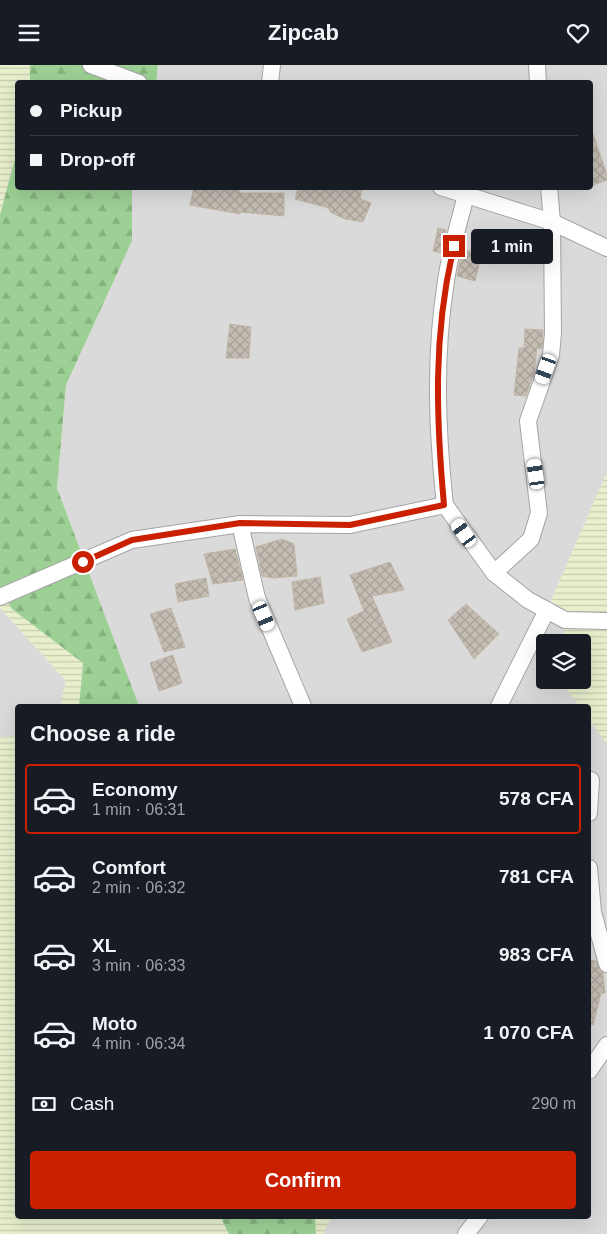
<!DOCTYPE html>
<html lang="en">
<head>
<meta charset="utf-8">
<style>
	body { margin:0; font-family:Helvetica,sans-serif; background:#242831; color:#f1f3f6; height:100vh; display:flex; flex-direction:column; font-size:19px; white-space:nowrap }
	* { box-sizing:border-box; margin:0 }
	p { font-size:16px; color:#9ea1a6 }
	.icon { flex:none; width:28px; height:28px; fill:none; stroke:currentColor; stroke-width:2; stroke-linecap:round; stroke-linejoin:round }
	.map { position:relative; flex:1; overflow:hidden }
	.side { position:absolute; left:15px; top:639px; width:576px; height:515px; display:flex; flex-direction:column; background:#171b24; border-radius:5px; box-shadow:0 5px 20px #0002 }
	.side>* { flex:none }
	.top-card { position:absolute; left:15px; top:15px; width:578px; height:110px; border-radius:5px; box-shadow:0 5px 20px #0002; display:grid; align-content:center; height:110px; padding:0 15px; background:#171b24 }
	.buttons { position:absolute; left:536px; top:569px; display:grid; gap:10px }
	.buttons a { display:grid; place-items:center; width:55px; height:55px; border-radius:5px; background:#171b24; box-shadow:0 5px 20px #0002; font-size:25px }
	.end { position:absolute; width:22px; height:22px; margin:-11px; border:6px solid #ca2000; background:#fff; box-shadow:0 0 0 2px #fff }
	.from { border-radius:50% }
	.bubble { position:absolute; height:35px; border-radius:5px; background:#171b24; box-shadow:0 5px 20px #0002; font-size:16px; font-weight:800; line-height:35px; text-align:center }
	.car { position:absolute; width:15px; height:30px; margin:-15px -8px; border-radius:6px; box-shadow:0 0 4px 1px #0007; background:linear-gradient(#fff 24%,#345 0 40%,#fff 0 76%,#345 0 86%,#fff 0) }
	.top-card b { display:flex; align-items:center; gap:18px; height:48px; font-size:19px }
	.top-card b+b { border-top:1px solid #363941 }
	.top-card i { width:12px; height:12px; background:#f1f3f6 }
	ul { padding:0; list-style:none }
	li { display:flex; align-items:center; gap:15px; height:70px; margin:0 10px 8px; padding:0 5px; border:2px solid transparent; border-radius:5px }
	li div { flex:1 }
	li b { display:block; font-size:19px }
	li em { font-style:normal; font-weight:800 }
	li.active { border-color:#ca2000 }
	li>.icon { width:45px; height:45px; stroke-width:1.5 }
	h2 { padding:0 15px; font-size:22px; line-height:60px }
	.pay { display:flex; align-items:center; gap:12px; height:55px; padding:0 15px; font-size:19px }
	.pay p { margin-inline-start:auto }
	.button { display:flex; gap:10px; margin-top:auto; padding:10px 15px }
	.button a { flex:1; height:58px; border-radius:5px; background:#ca2000; color:#fff; font-size:20px; font-weight:800; line-height:58px; text-align:center }
	header { display:flex; justify-content:space-between; align-items:center; height:65px; padding:0 15px; background:#171b24; font-size:22px; font-weight:800 }
	.map>svg:first-child { display:block }
</style>
</head>
<body>
<header><svg class="icon" aria-label="menu" viewBox="0 0 24 24"><path d="M4 6h16M4 12h16M4 18h16"/></svg>Zipcab<svg class="icon" aria-label="heart" viewBox="0 0 24 24"><path d="M12 20l-8-8c-3-5 5-10 8-4 3-6 11-1 8 4z"/></svg></header>
<div class="map">
<svg width="607" height="1169" viewBox="0 0 607 1169">
	<defs>
		<pattern id="farmland-rules" width="6" height="5" patternUnits="userSpaceOnUse" patternTransform="scale(1.25)"><rect width="6" height="5" fill="#e7efcc"/><path d="M0 2.5h6" fill="none" stroke="#c6ccaf"/></pattern>
		<pattern id="forest-firs" width="22" height="20" patternUnits="userSpaceOnUse" patternTransform="scale(1.25)"><rect width="22" height="20" fill="#9cd094"/><path d="M5 1l3.5 6h-7zM16 11l3.5 6h-7z" fill="#86b27f"/></pattern>
		<pattern id="building-cross-hatch" width="8" height="8" patternUnits="userSpaceOnUse" patternTransform="scale(1.25)"><rect width="8" height="8" fill="#c3bcb2"/><path d="M0 0l8 8M0 8l8-8" fill="none" stroke="#a7a199"/></pattern>
	</defs>
	<rect width="100%" height="100%" fill="#efece2"/>
	<g fill="#dbdada">
		<polygon points="158,0 607,0 607,407 547,545 565,555 563,577 545,578 545,615 560,615 579,641 139,641 57,423 66,320 132,176 132,123 590,122 590,18 156,17"/>
		<polygon points="0,543 66,616 60,641 18,641 17,671 0,672"/>
		<polygon points="589,654 607,679 607,1169 323,1169 332,1151 589,1151"/>
	</g>
	<g fill="url(#farmland-rules)">
		<polygon points="0,0 30,0 30,17 18,18 17,86 0,150"/>
		<polygon points="607,407 607,679 589,654 589,641 579,641 560,615 582,615 582,578 563,577 565,555 547,545"/>
		<polygon points="0,525 12,544 83,598 79,641 60,641 66,616 0,543"/>
		<polygon points="17,671 18,1151 220,1151 229,1169 0,1169 0,672"/>
		<polygon points="315,1151 332,1151 323,1169 316,1169"/>
	</g>
	<g fill="url(#forest-firs)">
		<polygon points="30,0 158,0 156,18 30,17"/>
		<polygon points="17,86 18,122 132,123 132,176 66,320 57,423 139,641 79,641 83,598 12,544 0,525 0,150"/>
		<polygon points="220,1151 315,1151 316,1169 229,1169"/>
	</g>
	<g fill="url(#building-cross-hatch)" stroke="#c1b5a4">
		<polygon points="590,66 592,66 607,110 607,115 590,121"/>
		<polygon points="194,122 239,122 240,128 284,128 284,151 240,147 240,149 190,140"/>
		<polygon points="298,122 362,122 360,134 371,138 363,157 345,154 330,147 329,143 295,134"/>
		<polygon points="438,163 446,165 441,188 433,186"/>
		<polygon points="462,185 482,188 475,216 457,211"/>
		<polygon points="230,259 251,262 249,293 226,293"/>
		<polygon points="525,264 543,265 542,284 537,283 534,307 526,331 514,330 519,283 524,283"/>
		<polygon points="282,474 294,479 297,511 274,513 262,511 256,482"/>
		<polygon points="235,484 243,515 213,519 204,489"/>
		<polygon points="390,497 404,525 372,531 392,577 362,587 347,554 364,546 350,510"/>
		<polygon points="320,512 324,538 295,545 292,517"/>
		<polygon points="206,513 209,531 178,537 175,519"/>
		<polygon points="466,539 499,569 474,594 448,555"/>
		<polygon points="171,543 185,582 164,587 150,549"/>
		<polygon points="173,590 182,618 159,626 150,598"/>
		<polygon points="589,895 596,896 603,908 605,928 601,928 593,960 589,959"/>
	</g>
	<g fill="none" stroke-linecap="round" stroke-linejoin="round">
		<defs>
			<g id="street">
				<polyline points="91,0 139,18"/>
				<polyline points="537,0 538,18"/>
				<polyline points="270,18 272,0"/>
				<polyline points="441,122 552,157 607,183"/>
				<path d="M445,440C437,365 434,291 446,216C450,187 459,158 466,130"/>
				<polyline points="240,459 257,533 303,641"/>
				<polyline points="494,508 531,474 539,448 528,356 551,290 553,268 552,157 549,122"/>
				<polyline points="0,532 132,475 240,459 350,460 445,440 494,508 528,535 565,555 607,556"/>
				<polyline points="499,641 547,545"/>
				<polyline points="589,748 591,715"/>
				<polyline points="589,803 593,847 607,899"/>
				<polyline points="589,1006 607,980"/>
				<polyline points="466,1169 480,1151"/>
			</g>
		</defs>
		<use href="#street" stroke="#a4a4a4" stroke-width="18"/>
		<use href="#street" stroke="#fff" stroke-width="16"/>
	</g>
	<g fill="none" stroke-linecap="round" stroke-linejoin="round">
		<path stroke="#ca2000" stroke-width="6" d="M83,497L132,475L240,458L350,460L444,440C436,351 433,269 454,181"/>
	</g>
</svg>
<div class="buttons">
<a><svg class="icon" aria-label="layers" viewBox="0 0 24 24"><path d="M12 4l9 5-9 5-9-5zM3 14l9 5 9-5"/></svg></a>
</div>
<i class="end from" style="left:83px;top:497px"></i>
<i class="end" style="left:454px;top:181px"></i>
<div class="bubble" style="left:471px;top:164px;width:82px">1 min</div>
<i class="car" style="left:546px;top:304px;rotate:200deg"></i>
<i class="car" style="left:536px;top:409px;rotate:352deg"></i>
<i class="car" style="left:464px;top:468px;rotate:324deg"></i>
<i class="car" style="left:264px;top:551px;rotate:157deg"></i>
<div class="top-card">
<b><i class="from"></i>Pickup</b>
<b><i></i>Drop-off</b>
</div>
<section class="side">
<h2>Choose a ride</h2>
<ul>
<li class="active"><svg class="icon" aria-label="car" viewBox="0 0 24 24"><path d="M5 17H2v-5l4-1 3-4h7l3 4 3 1v5h-3M9 17h6M6 11h13"/><circle cx="7" cy="17" r="2"/><circle cx="17" cy="17" r="2"/></svg><div><b>Economy</b><p>1 min · 06:31</p></div><em>578 CFA</em></li>
<li><svg class="icon" aria-label="car" viewBox="0 0 24 24"><path d="M5 17H2v-5l4-1 3-4h7l3 4 3 1v5h-3M9 17h6M6 11h13"/><circle cx="7" cy="17" r="2"/><circle cx="17" cy="17" r="2"/></svg><div><b>Comfort</b><p>2 min · 06:32</p></div><em>781 CFA</em></li>
<li><svg class="icon" aria-label="car" viewBox="0 0 24 24"><path d="M5 17H2v-5l4-1 3-4h7l3 4 3 1v5h-3M9 17h6M6 11h13"/><circle cx="7" cy="17" r="2"/><circle cx="17" cy="17" r="2"/></svg><div><b>XL</b><p>3 min · 06:33</p></div><em>983 CFA</em></li>
<li><svg class="icon" aria-label="car" viewBox="0 0 24 24"><path d="M5 17H2v-5l4-1 3-4h7l3 4 3 1v5h-3M9 17h6M6 11h13"/><circle cx="7" cy="17" r="2"/><circle cx="17" cy="17" r="2"/></svg><div><b>Moto</b><p>4 min · 06:34</p></div><em>1 070 CFA</em></li>
</ul>
<div class="pay"><svg class="icon" aria-label="cash" viewBox="0 0 24 24"><path d="M3 7h18v10H3z"/><circle cx="12" cy="12" r="2"/></svg>Cash<p>290 m</p></div>
<div class="button"><a>Confirm</a></div>
</section>
</div>
</body>
</html>
